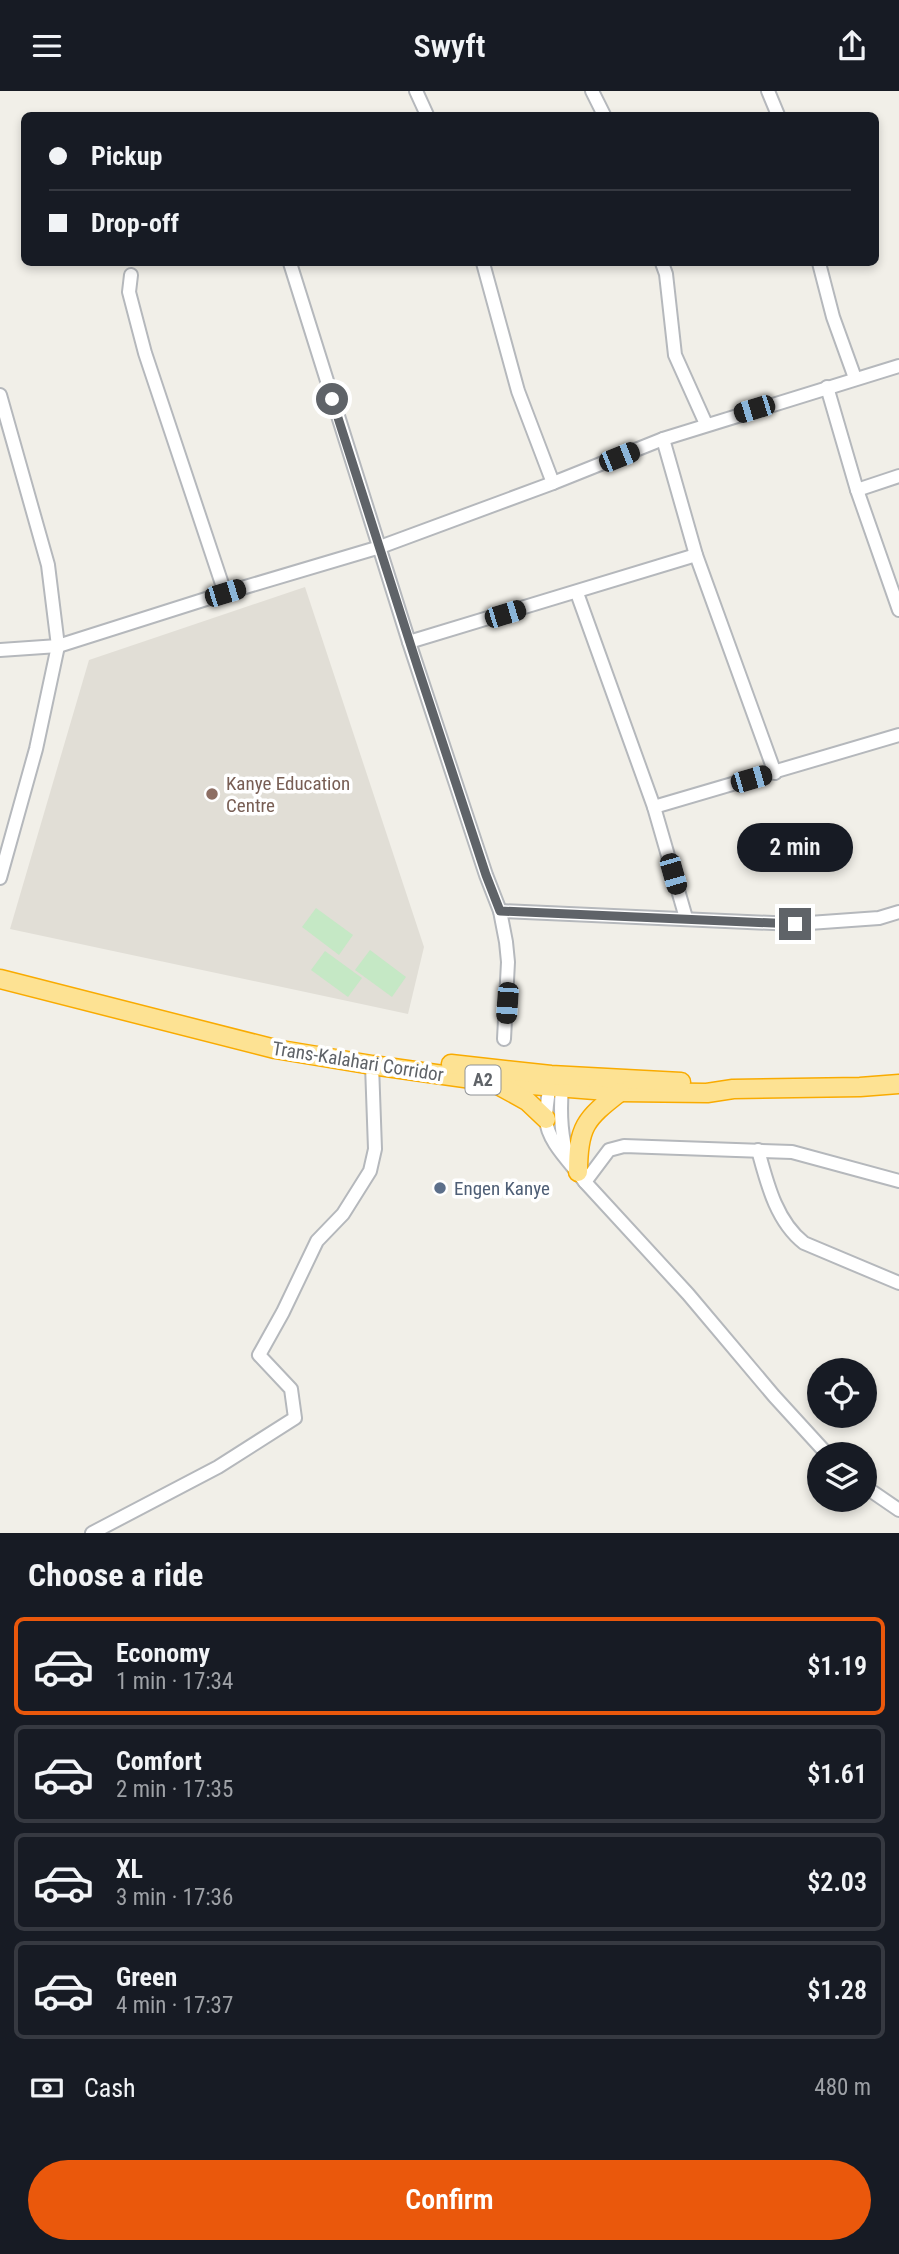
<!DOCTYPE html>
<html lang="en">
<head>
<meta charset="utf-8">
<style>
	body { margin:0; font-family:"Roboto Condensed",sans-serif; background:#20242c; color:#f1f3f6; height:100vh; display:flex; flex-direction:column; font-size:26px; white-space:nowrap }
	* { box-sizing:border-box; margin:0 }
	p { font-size:23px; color:#9ea1a6 }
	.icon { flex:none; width:38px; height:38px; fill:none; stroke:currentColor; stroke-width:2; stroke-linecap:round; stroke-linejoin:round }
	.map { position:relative; height:1442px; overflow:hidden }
	.panel { display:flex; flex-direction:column; background:#171b24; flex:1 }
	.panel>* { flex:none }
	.top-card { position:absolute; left:21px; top:21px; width:858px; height:154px; border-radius:10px; box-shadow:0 4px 10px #0003; display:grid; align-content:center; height:154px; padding:0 28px; background:#171b24 }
	.controls { position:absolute; left:807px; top:1267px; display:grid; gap:14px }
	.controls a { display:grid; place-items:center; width:70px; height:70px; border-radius:50%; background:#171b24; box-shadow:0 4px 10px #0003; font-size:35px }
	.end { position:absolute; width:32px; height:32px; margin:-16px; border:9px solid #5f6368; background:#fff; box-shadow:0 0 0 4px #fff }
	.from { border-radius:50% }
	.bubble { position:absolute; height:49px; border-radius:24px; background:#171b24; box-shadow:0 4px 10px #0003; font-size:23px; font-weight:600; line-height:49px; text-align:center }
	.car { position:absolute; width:21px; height:42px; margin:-21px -10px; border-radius:9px; box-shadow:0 0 5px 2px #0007; background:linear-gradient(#222 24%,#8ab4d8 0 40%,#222 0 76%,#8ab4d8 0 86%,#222 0) }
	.top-card b { display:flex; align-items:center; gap:24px; height:66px; font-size:26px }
	.top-card b+b { border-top:2px solid #363941 }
	.top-card i { width:18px; height:18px; background:#f1f3f6 }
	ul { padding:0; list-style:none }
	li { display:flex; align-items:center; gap:21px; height:98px; margin:0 14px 10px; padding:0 14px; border:4px solid #363941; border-radius:10px }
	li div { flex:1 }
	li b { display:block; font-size:26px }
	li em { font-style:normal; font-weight:600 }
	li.active { border-color:#ea580c }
	li>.icon { width:63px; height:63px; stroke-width:1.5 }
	h2 { padding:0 28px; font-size:32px; line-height:84px }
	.pay { display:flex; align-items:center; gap:18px; height:77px; padding:0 28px; font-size:26px }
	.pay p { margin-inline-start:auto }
	.button { display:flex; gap:14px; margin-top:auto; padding:14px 28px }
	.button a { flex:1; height:80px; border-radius:42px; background:#ea580c; color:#fff; font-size:28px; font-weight:600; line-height:80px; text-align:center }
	header { display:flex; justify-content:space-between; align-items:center; height:91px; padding:0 28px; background:#171b24; font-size:32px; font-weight:600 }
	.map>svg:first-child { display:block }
</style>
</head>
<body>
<header><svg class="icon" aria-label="menu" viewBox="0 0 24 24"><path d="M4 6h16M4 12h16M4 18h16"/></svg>Swyft<svg class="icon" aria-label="share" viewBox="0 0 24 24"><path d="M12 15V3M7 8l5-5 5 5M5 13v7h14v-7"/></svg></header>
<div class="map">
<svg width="899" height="1442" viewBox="0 0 899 1442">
	<rect width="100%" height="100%" fill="#f1efe8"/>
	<polygon fill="#e1ded6" points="305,496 424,856 408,923 10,838 89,569"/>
	<g fill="#c5e8c5">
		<polygon points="316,817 353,844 339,864 302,836"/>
		<polygon points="370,859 406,886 392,906 355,879"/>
		<polygon points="325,860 362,887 348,906 311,879"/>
	</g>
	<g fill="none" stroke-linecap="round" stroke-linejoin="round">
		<defs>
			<g id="minor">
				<polyline points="416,0 427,24"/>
				<polyline points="592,0 604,24"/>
				<polyline points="768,0 778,24"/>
				<polyline points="290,172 409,551 486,784 500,820 506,851 508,871 504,948"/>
				<polyline points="483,172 518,300 553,392"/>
				<polyline points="662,172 666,183 675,264 706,333"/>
				<polyline points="819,172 833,226 855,287"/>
				<polyline points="131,184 129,201 145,262 225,502"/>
				<polyline points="827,296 857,399 899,519"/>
				<polyline points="0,304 48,474 58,555 36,658 0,787"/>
				<polyline points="663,348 696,464 775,682"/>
				<polyline points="857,399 899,385"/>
				<polyline points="577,502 654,716 686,827"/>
				<polyline points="409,551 696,464"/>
				<polyline points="0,559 58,555 225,502 380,456 553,392 663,348 899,275"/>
				<polyline points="654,716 899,644"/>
				<polyline points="500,820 795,833 879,827 899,821"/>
				<path d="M551,987C549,1000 546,1015 546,1028C547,1051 572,1073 585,1091L688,1203L774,1305L827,1363"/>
				<path d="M563,988C560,1012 560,1037 566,1060"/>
				<path d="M758,1059C767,1092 776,1130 804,1152L899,1192"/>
				<polyline points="585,1091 609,1059 624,1055 792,1061 899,1090"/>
				<polyline points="864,1395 899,1419"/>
				<polyline points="92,1442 218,1376 295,1327 291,1298 259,1264 283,1221 317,1150 343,1123 370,1080 375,1058 372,974"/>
			</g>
			<g id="highway">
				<polyline points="0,888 275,958 372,974 493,991 620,1001 707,1002 733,998 860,996 899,993"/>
				<polyline points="451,973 551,984 681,991"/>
				<polyline points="498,994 527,1010 546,1028"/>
				<path d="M578,1081C578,1036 585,1028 620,1001"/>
			</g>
		</defs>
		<use href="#minor" stroke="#b5b8bc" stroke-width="16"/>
		<use href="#highway" stroke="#f9ab00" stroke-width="21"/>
		<use href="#minor" stroke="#fff" stroke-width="12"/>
		<use href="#highway" stroke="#fde293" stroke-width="18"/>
	</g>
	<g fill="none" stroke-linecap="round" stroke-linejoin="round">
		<polyline stroke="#5f6368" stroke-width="9" points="332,308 418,577 486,784 500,820 795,833"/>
	</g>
	<circle fill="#8d6e63" stroke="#fff" stroke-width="2.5" cx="212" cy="703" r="7"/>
	<circle fill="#5c6f8a" stroke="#fff" stroke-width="2.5" cx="440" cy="1097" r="7"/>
	<g text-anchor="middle" stroke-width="7" stroke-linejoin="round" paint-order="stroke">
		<rect fill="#fff" stroke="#8f9295" stroke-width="2" x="465.5" y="974.5" width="35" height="29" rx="5"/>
		<g font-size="18" font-weight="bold" fill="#5f6368">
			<text x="483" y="995">A2</text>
		</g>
		<g font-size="19" fill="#785e54" stroke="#fff" text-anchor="start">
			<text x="226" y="699">Kanye Education<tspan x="226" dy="22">Centre</tspan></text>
		</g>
		<g font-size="19" fill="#5f6368" stroke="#fff">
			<text transform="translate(358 970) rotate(9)" y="7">Trans-Kalahari Corridor</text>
		</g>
		<g font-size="19" fill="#4e5e75" stroke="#fff" text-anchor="start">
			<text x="454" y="1104">Engen Kanye</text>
		</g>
	</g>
</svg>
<div class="controls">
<a><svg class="icon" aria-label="locate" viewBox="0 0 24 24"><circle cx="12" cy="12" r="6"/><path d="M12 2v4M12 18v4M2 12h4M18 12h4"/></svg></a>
<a><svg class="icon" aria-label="layers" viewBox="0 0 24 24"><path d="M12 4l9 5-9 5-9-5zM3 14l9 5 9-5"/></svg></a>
</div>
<i class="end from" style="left:332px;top:308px"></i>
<i class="end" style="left:795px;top:833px"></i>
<div class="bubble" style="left:737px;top:732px;width:116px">2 min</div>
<i class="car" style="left:754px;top:318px;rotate:253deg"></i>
<i class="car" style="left:619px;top:366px;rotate:68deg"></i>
<i class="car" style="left:225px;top:502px;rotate:73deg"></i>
<i class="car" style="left:505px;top:523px;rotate:73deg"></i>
<i class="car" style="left:751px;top:688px;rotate:74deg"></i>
<i class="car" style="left:673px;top:783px;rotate:164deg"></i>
<i class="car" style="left:507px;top:912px;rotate:184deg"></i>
<div class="top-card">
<b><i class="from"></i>Pickup</b>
<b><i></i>Drop-off</b>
</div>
</div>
<section class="panel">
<h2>Choose a ride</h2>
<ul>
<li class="active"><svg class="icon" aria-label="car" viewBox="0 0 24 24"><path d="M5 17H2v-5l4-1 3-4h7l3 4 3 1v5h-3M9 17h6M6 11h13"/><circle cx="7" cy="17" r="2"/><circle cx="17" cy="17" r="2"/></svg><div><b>Economy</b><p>1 min · 17:34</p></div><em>$1.19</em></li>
<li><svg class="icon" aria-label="car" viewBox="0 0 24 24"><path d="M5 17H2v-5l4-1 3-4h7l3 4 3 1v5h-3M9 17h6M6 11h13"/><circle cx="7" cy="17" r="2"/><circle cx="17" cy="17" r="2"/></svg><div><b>Comfort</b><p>2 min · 17:35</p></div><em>$1.61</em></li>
<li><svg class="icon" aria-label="car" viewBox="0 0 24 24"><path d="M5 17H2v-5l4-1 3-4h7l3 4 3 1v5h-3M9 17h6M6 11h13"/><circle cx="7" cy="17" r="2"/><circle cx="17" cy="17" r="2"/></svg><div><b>XL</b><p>3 min · 17:36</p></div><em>$2.03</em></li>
<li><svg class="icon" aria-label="car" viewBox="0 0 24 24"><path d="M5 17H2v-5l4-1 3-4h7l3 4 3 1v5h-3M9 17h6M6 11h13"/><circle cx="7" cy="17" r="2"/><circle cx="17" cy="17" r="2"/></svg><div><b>Green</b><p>4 min · 17:37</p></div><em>$1.28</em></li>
</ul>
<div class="pay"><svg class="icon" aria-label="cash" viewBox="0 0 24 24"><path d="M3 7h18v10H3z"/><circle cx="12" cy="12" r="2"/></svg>Cash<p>480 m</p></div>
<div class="button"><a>Confirm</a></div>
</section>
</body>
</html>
